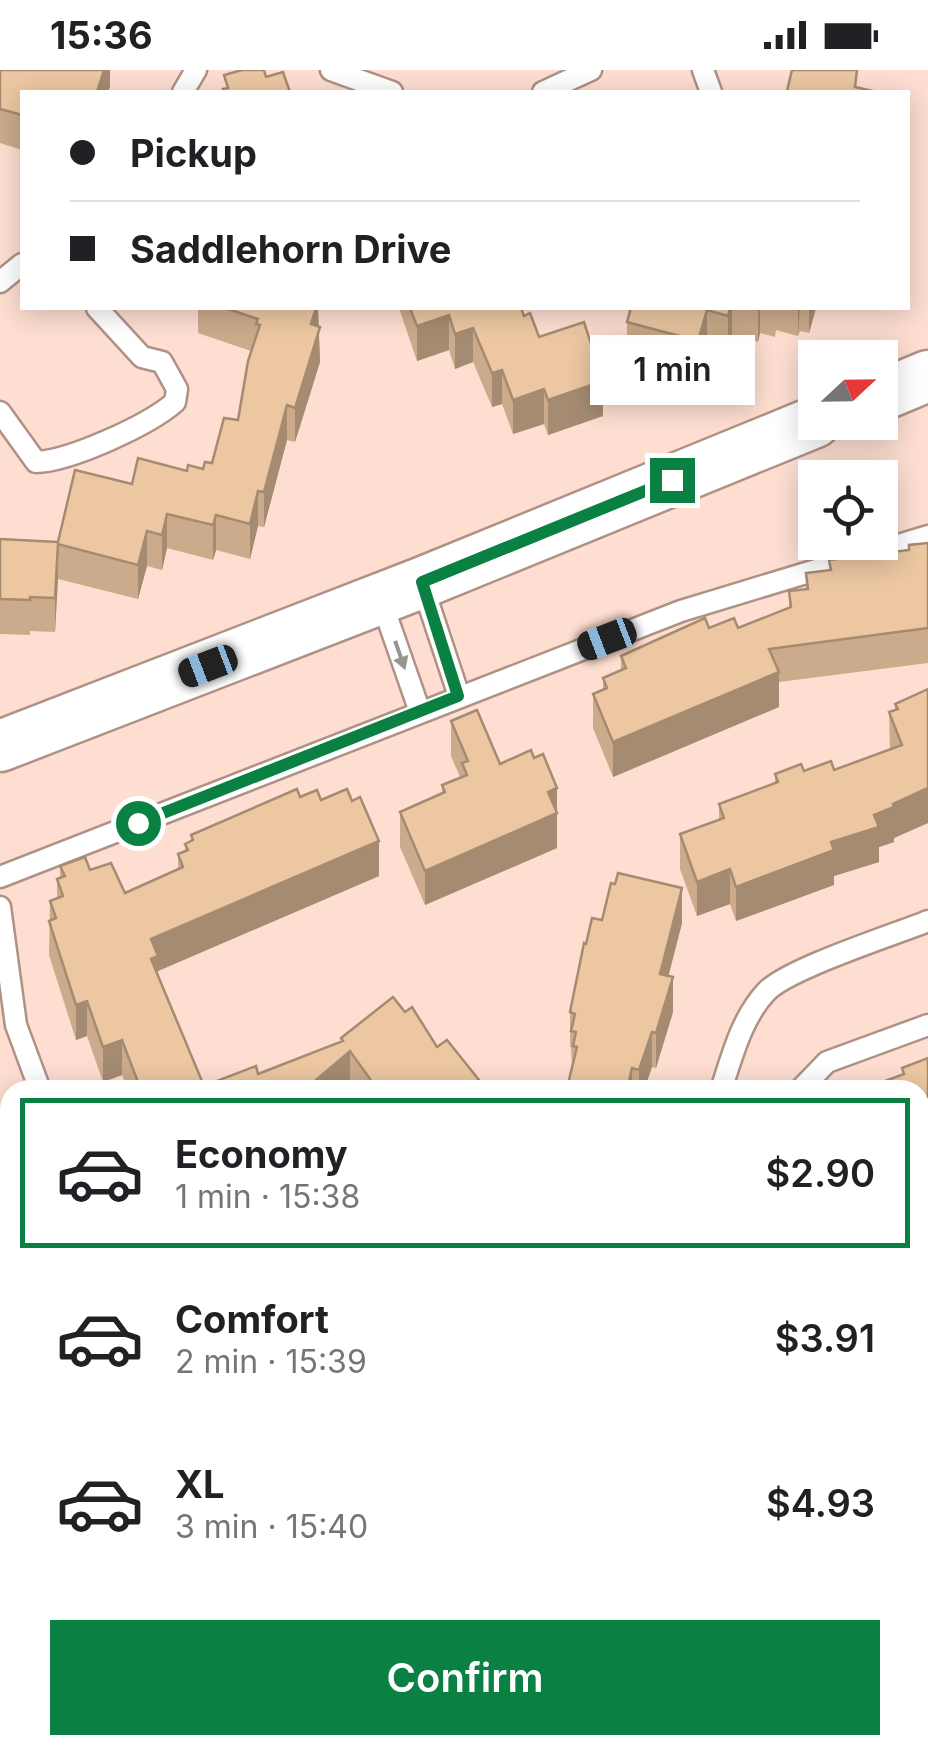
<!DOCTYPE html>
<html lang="en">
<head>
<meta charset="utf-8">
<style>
	body { margin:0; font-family:Inter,sans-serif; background:#f2f2f2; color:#202124; height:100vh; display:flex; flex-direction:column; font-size:38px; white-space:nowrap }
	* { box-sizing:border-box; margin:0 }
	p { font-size:32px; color:#757577 }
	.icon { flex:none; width:55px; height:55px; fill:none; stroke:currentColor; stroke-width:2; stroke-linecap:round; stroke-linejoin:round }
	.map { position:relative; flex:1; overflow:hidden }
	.details { position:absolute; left:0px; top:1010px; width:930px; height:675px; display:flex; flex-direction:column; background:#fff; border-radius:30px 30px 0 0; box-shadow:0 5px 25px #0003 }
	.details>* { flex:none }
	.guide { position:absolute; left:20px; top:20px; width:890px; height:220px; border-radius:0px; box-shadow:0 5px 25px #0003; display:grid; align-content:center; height:220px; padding:0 50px; background:#fff }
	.needle { width:65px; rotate:68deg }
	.controls { position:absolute; left:798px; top:270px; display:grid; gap:20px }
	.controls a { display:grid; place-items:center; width:100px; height:100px; border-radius:0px; background:#fff; box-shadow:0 5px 25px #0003; font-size:50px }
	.end { position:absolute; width:45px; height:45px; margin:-22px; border:12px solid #0b8043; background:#fff; box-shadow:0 0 0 5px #fff }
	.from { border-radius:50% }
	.bubble { position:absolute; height:70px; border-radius:0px; background:#fff; box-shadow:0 5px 25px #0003; font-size:32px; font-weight:600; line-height:70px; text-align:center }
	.car { position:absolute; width:30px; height:60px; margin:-30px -15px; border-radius:12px; box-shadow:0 0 8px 2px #0007; background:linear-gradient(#222 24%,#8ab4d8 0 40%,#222 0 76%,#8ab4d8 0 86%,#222 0) }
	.guide b { display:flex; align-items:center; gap:35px; height:95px; font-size:38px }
	.guide b+b { border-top:2px solid #e0e0e0 }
	.guide i { width:25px; height:25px; background:#202124 }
	ul { padding:18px 0 0; list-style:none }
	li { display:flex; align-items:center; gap:30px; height:150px; margin:0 20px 15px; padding:0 30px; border:5px solid transparent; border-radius:0px }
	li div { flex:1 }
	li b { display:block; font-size:38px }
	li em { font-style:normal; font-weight:600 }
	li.active { border-color:#0b8043 }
	li>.icon { width:90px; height:90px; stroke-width:1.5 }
	.primary-button { display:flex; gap:20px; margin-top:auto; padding:20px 50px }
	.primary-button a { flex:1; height:115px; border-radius:0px; background:#0b8043; color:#fff; font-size:40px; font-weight:600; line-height:115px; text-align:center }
	.status { display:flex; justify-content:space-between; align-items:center; height:70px; padding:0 50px; background:#fff; direction:ltr }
	.status svg { height:28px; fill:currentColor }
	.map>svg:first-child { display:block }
</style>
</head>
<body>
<div class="status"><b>15:36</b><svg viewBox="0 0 49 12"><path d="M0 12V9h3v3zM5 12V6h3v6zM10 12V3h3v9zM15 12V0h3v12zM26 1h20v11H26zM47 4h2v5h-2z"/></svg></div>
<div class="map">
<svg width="928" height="1685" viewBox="0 0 928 1685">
	<rect width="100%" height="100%" fill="#feded1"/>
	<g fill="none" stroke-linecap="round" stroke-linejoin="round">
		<defs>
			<g id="service">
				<polyline points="331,0 392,22"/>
				<polyline points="703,0 711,22"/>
				<polyline points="183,22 196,0"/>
				<polyline points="543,22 591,0"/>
				<polyline points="0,212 22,194"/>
				<path d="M0,342L36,392C70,391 149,355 175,332L177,319L162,292L142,287L97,238"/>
				<polyline points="422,514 459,626"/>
				<polyline points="381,530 420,642"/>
				<polyline points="0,807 681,541 928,466"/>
				<polyline points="0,837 16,955 40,1020"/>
				<path d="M721,1020C732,987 741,949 766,922C787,899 893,865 928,851"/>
				<polyline points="800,1020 827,992 928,955"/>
				<polyline points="0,1169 10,1197"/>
				<polyline points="0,1573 10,1569"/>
				<polyline points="226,1675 230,1685"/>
				<polyline points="671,1675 676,1685"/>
				<polyline points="914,1675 921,1685"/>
			</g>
			<g id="tertiary">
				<polyline points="880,326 928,306"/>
				<polyline points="0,676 421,513 815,352"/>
			</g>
		</defs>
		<use href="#service" stroke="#af9286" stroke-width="25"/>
		<use href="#tertiary" stroke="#af9286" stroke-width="55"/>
		<use href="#service" stroke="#fff" stroke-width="20"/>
		<use href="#tertiary" stroke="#fff" stroke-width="50"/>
	</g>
	<g fill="#cbab8b">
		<polygon points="0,0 110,0 110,16 108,22 22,22 22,80 0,73"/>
		<polygon points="198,238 318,238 320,292 295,372 287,370 264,457 258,456 250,489 216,480 213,490 167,478 162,500 147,496 138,529 58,509 55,562 30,561 30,565 0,564 0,469 58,472 132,414 187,401 203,399 212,393 238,350 251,281 198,263"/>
		<polygon points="399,238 521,238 524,246 539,267 603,346 548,365 544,354 513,364 502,334 492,337 473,292 455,299 449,280 417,291"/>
		<polygon points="629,238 816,238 809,263 800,261 798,266 776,260 775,267 760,263 758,272 732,265 728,281 707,275 698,306 627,287 627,252"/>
		<polygon points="928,473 928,593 779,612 779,637 613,707 593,658 593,624 603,620 603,608 621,600 621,586 709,558 738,558 789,538 789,521 806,519 806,503 829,500 829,490 909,480"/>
		<polygon points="928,619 928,753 894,768 894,772 879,777 879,792 834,806 834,815 736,851 730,834 697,846 680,799 680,764 719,750 719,734 775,713 775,704 804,701 834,700 890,680 889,642 895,640 895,634"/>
		<polygon points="451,651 500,694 534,688 557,718 557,778 425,835 400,777 400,742 442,723 442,715 460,707 451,686"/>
		<polygon points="300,727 321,730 379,806 158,901 158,906 204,1016 258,1004 341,972 341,968 405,942 437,977 487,1020 353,1020 350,1016 346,1020 128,1020 122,1005 103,1012 87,966 76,970 49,885 50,831 57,829 57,809 60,808 60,796 90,800 125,823 178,799 178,784 185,781 185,774 191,771 191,765"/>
		<polygon points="602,850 682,853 668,906 673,942 656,998 652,997 644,1020 567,1020 572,996 571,977 570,977 570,942 586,874"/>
		<polygon points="920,1189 928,1209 928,1505 920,1484"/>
		<polygon points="0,1295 10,1303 10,1458 4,1452 0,1454"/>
		<polygon points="928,1512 928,1601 920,1584 920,1516"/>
		<polygon points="42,1675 158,1675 158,1685 47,1685"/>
		<polygon points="298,1675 409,1675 387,1685 302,1685"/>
		<polygon points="730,1675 851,1675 855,1685 734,1685"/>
	</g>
	<g fill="#a58b71">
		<polygon points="104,0 110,0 110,16 108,22 97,22"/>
		<polygon points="312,238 318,238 320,292 295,372 295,338"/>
		<polygon points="730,238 732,238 732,265 728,281 728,246"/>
		<polygon points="758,238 760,238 760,263 758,272"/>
		<polygon points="798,238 800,238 798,266"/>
		<polygon points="809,238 816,238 809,263"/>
		<polygon points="707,240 707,275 698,306 698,271"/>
		<polygon points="449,245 449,280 417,291 417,256"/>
		<polygon points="473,258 473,292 455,299 455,264"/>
		<polygon points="502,300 502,334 492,337 492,303"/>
		<polygon points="603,311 603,346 548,365 548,330"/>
		<polygon points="544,319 544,354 513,364 513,330"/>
		<polygon points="287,335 287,370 264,457 264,422"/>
		<polygon points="258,421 258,456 250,489 250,454"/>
		<polygon points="167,444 167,478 162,500 162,465"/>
		<polygon points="216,445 216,480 213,490 213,455"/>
		<polygon points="147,461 147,496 138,529 138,495"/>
		<polygon points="58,474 58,509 55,562 55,528"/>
		<polygon points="779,602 779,637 613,707 613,672"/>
		<polygon points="557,718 557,778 425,835 425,801 548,722"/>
		<polygon points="928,718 928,753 894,768 894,772 879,777 879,792 834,806 834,815 736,851 736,817 831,772 893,734"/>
		<polygon points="379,771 379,806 158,901 158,921 151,924 151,869"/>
		<polygon points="730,799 730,834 697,846 697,812"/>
		<polygon points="682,818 682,853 660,939 660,904"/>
		<polygon points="673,907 673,942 656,998 656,963"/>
		<polygon points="87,931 87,966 76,970 76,935"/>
		<polygon points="652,962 652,997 644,1020 639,1020 639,1000"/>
		<polygon points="122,970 122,1005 103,1012 103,977"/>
		<polygon points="350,981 350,1016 346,1020 316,1020 316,1010"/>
		<polygon points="632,998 632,1020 627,1020"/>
		<polygon points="928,1071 928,1106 920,1109 920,1074"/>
		<polygon points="4,1417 4,1452 0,1455 0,1420"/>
		<rect x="137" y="1675" width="21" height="10"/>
		<rect x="307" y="1675" width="10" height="10"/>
		<rect x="320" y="1675" width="19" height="10"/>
		<polygon points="344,1675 409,1675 387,1685 344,1685"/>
	</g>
	<g fill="#ecc7a2" stroke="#a58b71" stroke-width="2.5">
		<polygon points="0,0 104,0 97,22 22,22 22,45 0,39"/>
		<polygon points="242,0 264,0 266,7 283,2 290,22 224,22 223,19 228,18 224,5"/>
		<polygon points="792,0 857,0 855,17 877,22 794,22 787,21"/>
		<polygon points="225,238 316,238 311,254 320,257 295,338 287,335 264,422 258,421 250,454 216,445 213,455 167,444 162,465 147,461 138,495 58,474 55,528 30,527 30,530 0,529 0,469 58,472 75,400 132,414 138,388 187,401 188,395 203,399 205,392 212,393 224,348 238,350 248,291 260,255 256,254 258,249"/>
		<polygon points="410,238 521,238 524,246 530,243 539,267 584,252 603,311 548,330 544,319 513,330 502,300 492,303 473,258 455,264 449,245 417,256"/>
		<polygon points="631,238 730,238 728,246 707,240 698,271 627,252"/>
		<polygon points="928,473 928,558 769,579 779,602 613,672 593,624 607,618 603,608 626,598 621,586 705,548 709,558 734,548 738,558 791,537 789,521 808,519 806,503 831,500 829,490 909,480 909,475"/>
		<polygon points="928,619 928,718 893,734 894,737 874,745 879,757 831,772 834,780 736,817 730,799 697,812 680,764 724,748 719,734 778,712 775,704 801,694 804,701 831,691 834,700 902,675 889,642 898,639 895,634"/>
		<polygon points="477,640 500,694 531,680 534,688 543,684 557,718 548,722 557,743 425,801 400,742 445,722 442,715 467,705 462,693 468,691 451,651"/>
		<polygon points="297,719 300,727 317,720 321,730 347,719 352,731 360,727 379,771 151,869 158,886 151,889 204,1016 256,996 258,1004 343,971 341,968 393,927 405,942 412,937 437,977 447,970 487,1020 378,1020 350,981 316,1010 319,1020 141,1020 122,970 103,977 87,931 76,935 49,851 56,848 50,831 63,826 57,809 65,806 60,796 85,787 90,800 111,793 125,823 183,797 178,784 188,780 185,774 193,770 191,765"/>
		<polygon points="618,803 682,818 660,904 673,907 656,963 652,962 639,1000 632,998 627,1020 602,1014 604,1020 574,1020 567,1018 577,977 573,976 576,962 571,961 575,944 570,942 584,873 586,874 592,848 602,850 611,813 615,814"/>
		<polygon points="928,988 928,1071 920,1074 920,1020 864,1019 904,1004 902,998"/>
		<polygon points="920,1189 928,1209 928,1470 920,1450"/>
		<polygon points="2,1293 10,1303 10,1424 4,1417 0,1420 0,1295"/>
		<polygon points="928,1512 928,1566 920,1550 920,1547 926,1545 920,1532 920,1516"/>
		<polygon points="57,1675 138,1675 143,1685 61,1685"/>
		<polygon points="462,1675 622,1675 627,1685 438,1685"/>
		<polygon points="743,1675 851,1675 855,1685 747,1685"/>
	</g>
	<defs><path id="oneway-solid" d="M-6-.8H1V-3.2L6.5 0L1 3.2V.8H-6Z" transform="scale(2.5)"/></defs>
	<use fill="#989492" href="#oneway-solid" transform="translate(400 585) rotate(71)"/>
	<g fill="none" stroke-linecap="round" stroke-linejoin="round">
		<polyline stroke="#0b8043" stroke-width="12" points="138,753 458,626 422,512 672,410"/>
	</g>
</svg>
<div class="controls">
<a><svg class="needle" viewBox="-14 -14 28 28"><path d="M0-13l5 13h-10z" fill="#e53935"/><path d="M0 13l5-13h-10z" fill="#757577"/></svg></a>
<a><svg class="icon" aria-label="locate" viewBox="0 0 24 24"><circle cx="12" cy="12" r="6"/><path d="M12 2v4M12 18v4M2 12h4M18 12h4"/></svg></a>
</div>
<i class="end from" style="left:138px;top:753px"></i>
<i class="end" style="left:672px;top:410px"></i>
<div class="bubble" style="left:590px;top:265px;width:165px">1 min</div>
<i class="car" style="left:607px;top:569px;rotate:249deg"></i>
<i class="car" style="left:208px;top:596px;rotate:249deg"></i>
<div class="guide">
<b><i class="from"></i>Pickup</b>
<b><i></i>Saddlehorn Drive</b>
</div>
<section class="details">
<ul>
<li class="active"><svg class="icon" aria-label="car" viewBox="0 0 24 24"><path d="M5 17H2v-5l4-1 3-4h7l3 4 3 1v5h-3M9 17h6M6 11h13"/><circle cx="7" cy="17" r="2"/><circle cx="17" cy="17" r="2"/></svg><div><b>Economy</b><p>1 min · 15:38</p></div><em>$2.90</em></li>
<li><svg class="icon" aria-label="car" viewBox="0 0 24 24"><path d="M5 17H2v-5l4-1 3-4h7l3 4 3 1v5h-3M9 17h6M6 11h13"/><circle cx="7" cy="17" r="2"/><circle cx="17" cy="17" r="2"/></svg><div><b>Comfort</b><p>2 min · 15:39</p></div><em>$3.91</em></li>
<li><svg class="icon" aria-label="car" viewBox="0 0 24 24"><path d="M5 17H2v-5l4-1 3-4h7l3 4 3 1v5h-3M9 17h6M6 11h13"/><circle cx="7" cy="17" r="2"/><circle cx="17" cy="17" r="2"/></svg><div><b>XL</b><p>3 min · 15:40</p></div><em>$4.93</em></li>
</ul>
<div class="primary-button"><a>Confirm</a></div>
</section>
</div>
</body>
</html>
